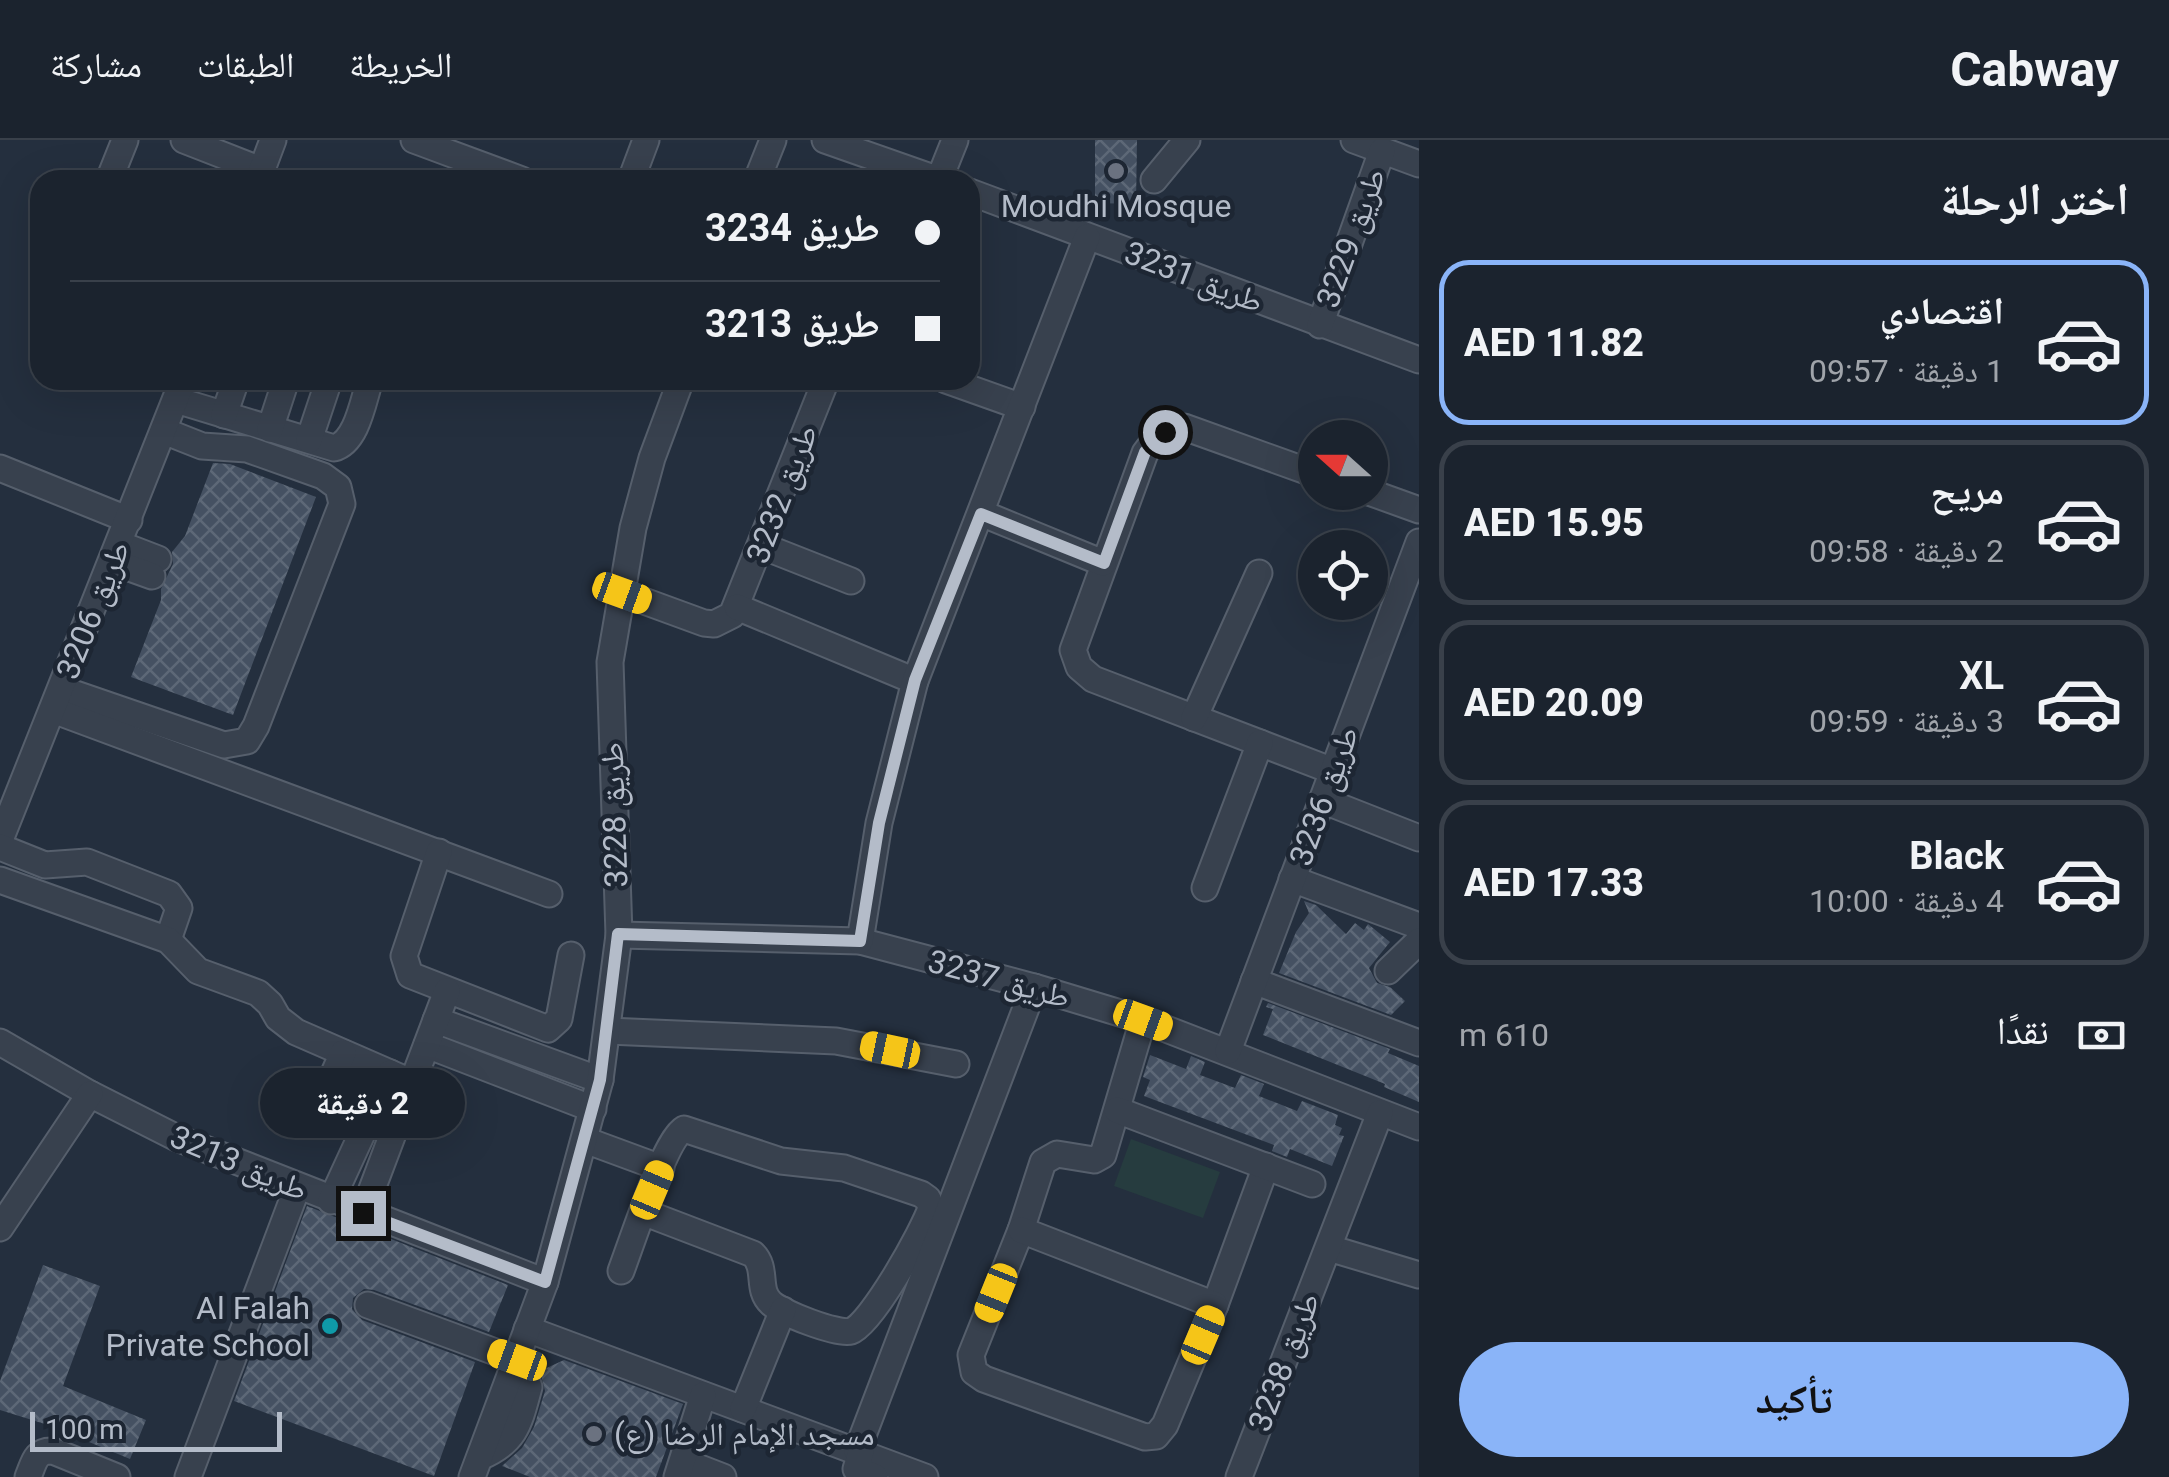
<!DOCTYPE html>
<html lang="ar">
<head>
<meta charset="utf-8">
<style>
	body { margin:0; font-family:Roboto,"Noto Naskh Arabic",sans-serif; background:#242b36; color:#f1f3f6; direction:rtl; height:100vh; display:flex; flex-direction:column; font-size:38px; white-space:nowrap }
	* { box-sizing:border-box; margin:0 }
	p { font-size:32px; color:#a0a4aa }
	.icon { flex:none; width:55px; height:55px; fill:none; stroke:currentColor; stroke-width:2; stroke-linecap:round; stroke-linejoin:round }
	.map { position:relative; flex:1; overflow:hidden; direction:ltr }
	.panel { display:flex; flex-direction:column; background:#1b232e; width:750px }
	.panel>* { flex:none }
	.banner { position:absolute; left:30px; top:30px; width:950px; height:220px; border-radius:30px; box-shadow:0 10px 40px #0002,0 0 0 2px #39404a; direction:rtl; display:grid; align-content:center; height:220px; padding:0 40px; background:#1b232e }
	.needle { width:65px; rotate:291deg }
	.buttons { position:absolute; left:1298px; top:280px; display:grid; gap:20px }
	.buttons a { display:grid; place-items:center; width:90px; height:90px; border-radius:50%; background:#1b232e; box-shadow:0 10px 40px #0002,0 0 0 2px #39404a; font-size:50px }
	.scale { position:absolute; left:30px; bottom:25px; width:252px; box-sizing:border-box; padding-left:10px; border:5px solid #b4bcc9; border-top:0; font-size:28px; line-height:35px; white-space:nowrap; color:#b4bcc9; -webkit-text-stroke:8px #1d2633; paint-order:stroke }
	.end { position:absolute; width:45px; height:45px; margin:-22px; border:12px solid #b4bcc9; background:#111; box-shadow:0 0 0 5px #111 }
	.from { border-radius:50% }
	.bubble { position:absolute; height:70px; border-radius:35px; background:#1b232e; box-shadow:0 10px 40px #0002,0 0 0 2px #39404a; font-size:32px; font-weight:800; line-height:70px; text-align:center; direction:rtl }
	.car { position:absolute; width:30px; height:60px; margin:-30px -15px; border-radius:12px; box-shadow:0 0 8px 2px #0007; background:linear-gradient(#f5c518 24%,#345 0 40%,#f5c518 0 76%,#345 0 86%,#f5c518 0) }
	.banner b { display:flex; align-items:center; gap:35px; height:95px; font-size:38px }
	.banner b+b { border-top:2px solid #39404a }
	.banner i { width:25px; height:25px; background:#f1f3f6 }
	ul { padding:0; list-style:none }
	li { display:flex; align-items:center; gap:30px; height:165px; margin:0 20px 15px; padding:0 20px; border:5px solid #39404a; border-radius:30px }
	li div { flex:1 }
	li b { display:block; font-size:38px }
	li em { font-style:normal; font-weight:800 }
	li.selected { border-color:#8ab4f8 }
	li>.icon { width:90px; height:90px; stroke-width:1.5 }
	h2 { padding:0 40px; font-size:45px; line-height:120px }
	.pay { display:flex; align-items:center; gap:25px; height:110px; padding:0 40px; font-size:38px }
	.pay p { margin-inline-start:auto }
	.action { display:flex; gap:20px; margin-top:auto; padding:20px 40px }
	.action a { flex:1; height:115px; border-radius:60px; background:#8ab4f8; color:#111; font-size:40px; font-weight:800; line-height:115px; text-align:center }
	header { display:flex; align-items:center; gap:60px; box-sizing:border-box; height:140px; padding:0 50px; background:#1b232e; border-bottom:2px solid #39404a }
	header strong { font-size:48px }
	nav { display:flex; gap:55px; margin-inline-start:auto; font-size:35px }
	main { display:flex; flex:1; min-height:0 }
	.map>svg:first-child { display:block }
</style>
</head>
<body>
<header>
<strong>Cabway</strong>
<nav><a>الخريطة</a><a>الطبقات</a><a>مشاركة</a></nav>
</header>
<main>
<section class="panel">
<h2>اختر الرحلة</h2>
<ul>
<li class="selected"><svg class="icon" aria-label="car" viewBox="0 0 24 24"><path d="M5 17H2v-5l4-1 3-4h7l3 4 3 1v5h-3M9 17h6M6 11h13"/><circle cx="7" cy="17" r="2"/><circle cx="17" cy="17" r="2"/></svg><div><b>اقتصادي</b><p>1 دقيقة · 09:57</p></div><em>AED 11.82</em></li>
<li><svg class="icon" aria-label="car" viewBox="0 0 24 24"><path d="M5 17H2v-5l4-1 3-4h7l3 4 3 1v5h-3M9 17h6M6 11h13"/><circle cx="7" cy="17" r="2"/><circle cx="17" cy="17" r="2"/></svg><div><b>مريح</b><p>2 دقيقة · 09:58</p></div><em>AED 15.95</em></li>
<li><svg class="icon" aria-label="car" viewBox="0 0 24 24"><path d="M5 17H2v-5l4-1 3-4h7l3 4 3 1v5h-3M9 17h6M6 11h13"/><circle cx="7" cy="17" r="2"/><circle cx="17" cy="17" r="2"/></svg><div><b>XL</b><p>3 دقيقة · 09:59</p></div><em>AED 20.09</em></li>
<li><svg class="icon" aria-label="car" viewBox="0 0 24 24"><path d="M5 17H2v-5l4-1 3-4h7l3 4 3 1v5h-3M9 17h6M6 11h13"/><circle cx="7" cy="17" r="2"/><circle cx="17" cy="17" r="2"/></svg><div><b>Black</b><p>4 دقيقة · 10:00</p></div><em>AED 17.33</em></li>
</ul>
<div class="pay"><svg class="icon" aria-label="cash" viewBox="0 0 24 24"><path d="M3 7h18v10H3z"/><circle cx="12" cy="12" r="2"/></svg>نقدًا<p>610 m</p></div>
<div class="action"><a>تأكيد</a></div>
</section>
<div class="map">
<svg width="1419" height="1337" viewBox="0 0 1419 1337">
	<defs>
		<pattern id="building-cross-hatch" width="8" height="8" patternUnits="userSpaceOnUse" patternTransform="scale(2.5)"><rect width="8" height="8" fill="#455162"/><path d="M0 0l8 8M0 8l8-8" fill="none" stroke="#5d6877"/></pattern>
	</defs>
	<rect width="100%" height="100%" fill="#242f3e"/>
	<polygon fill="#263c3f" points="1131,999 1220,1032 1203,1078 1114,1046"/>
	<g fill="url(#building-cross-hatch)">
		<polygon points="1095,0 1137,0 1136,64 1095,63"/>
		<polygon points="213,323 230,324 316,357 233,575 131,537 161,460 161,449 173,424 172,412 185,396"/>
		<polygon points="1304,761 1316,765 1346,794 1355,783 1364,790 1368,784 1390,802 1369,828 1377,843 1390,847 1405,861 1391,875 1279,833 1296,792 1309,773"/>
		<polygon points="1268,863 1390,909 1388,913 1419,926 1419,962 1384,947 1385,944 1263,895 1273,869 1266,867"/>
		<polygon points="1150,915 1186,929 1191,916 1205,922 1200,935 1235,948 1241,935 1264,944 1259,956 1297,971 1302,961 1338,975 1335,985 1342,988 1339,995 1344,996 1332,1026 1290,1009 1287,1017 1272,1011 1274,1005 1144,956 1150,940 1143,937"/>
		<polygon points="307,1066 508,1145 489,1192 374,1150 364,1149 353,1158 352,1169 362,1180 475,1222 434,1336 234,1261"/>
		<polygon points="43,1125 100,1146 63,1246 146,1280 130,1319 48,1285 0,1270 0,1241"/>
		<polygon points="564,1220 683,1264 656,1337 530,1337 502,1326 522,1308 534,1287 545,1251 540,1231"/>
	</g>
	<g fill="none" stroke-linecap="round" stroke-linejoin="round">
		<defs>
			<g id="minor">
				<polyline points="184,0 261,30"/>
				<polyline points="414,0 522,40"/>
				<polyline points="825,0 939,40 955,0"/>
				<polyline points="1354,0 1419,24"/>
				<polyline points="109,40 125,0"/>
				<polyline points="258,40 273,0"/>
				<polyline points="631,40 646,0"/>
				<polyline points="757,40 773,0"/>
				<polyline points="1154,40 1187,0"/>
				<polyline points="970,52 1419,220"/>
				<polyline points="1320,185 1382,11"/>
				<polyline points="946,240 1022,267"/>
				<path d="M176,260L334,308C357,302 363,261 370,240"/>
				<polyline points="224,275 236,240"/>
				<polyline points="270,289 286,240"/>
				<polyline points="309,300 329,240"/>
				<polyline points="0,328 129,380"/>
				<polyline points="1315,334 1184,287 1157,297 1145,313 1073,510 1079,527 1093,539 1333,631"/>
				<polyline points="1369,352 1419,370"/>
				<polyline points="981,373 1103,423"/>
				<polyline points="119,404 158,419"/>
				<polyline points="762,406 851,441"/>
				<polyline points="113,422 152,436"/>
				<polyline points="622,453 704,483 714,484 732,475 826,240"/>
				<polyline points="737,467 915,541"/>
				<polyline points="61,549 224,605 247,601 256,586 342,364 338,347 323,336 247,309 202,306 164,291"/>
				<polyline points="53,570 549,754"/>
				<polyline points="1194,578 1259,433"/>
				<polyline points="1322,660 1419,698"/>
				<polyline points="0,700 183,240"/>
				<polyline points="0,707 45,725 87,722 169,754 179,768 168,800"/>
				<polyline points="439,712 404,816 410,835 548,889 559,879 571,815"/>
				<polyline points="1292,739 1419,786"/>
				<polyline points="0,740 168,800 198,831 258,853 270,864 278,878 296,892 413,943"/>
				<polyline points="1205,748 1260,603"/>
				<polyline points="619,795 860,801 1034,847 1143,880 1419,987"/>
				<polyline points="860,801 879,683 915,541 1087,97"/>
				<polyline points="1388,831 1419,801"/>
				<polyline points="1254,841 1419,903"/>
				<polyline points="436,880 600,940"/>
				<polyline points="1143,880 1103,1015 1094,1020 1057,1014 1043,1022 1021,1090 971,1215 974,1232 984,1239 1145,1297 1156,1296 1165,1285 1215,1165 1266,1026"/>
				<polyline points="608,891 836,901 956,924"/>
				<polyline points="0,902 90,954 177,998 545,1142"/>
				<polyline points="427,905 593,969"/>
				<polyline points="1228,911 1419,402"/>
				<polyline points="323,958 343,913"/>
				<polyline points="1117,970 1312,1044"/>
				<polyline points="585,1000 661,1028"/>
				<polyline points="331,1061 390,933"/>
				<polyline points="363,1073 447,851"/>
				<polyline points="0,1088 90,954"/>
				<polyline points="1021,1090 1215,1165"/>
				<polyline points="1329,1108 1419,1135"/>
				<path d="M621,1131C631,1105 665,999 684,989L781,1021L844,1028L921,1054L928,1059L931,1068C924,1090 871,1185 851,1191C837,1195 782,1173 771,1163C756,1149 768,1129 753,1114L643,1072"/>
				<path d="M368,1165L517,1220L529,1247C519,1284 516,1302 480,1317"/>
				<polyline points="527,1189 925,1337"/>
				<polyline points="743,1269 783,1170"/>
				<polyline points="857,1311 1034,847"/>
				<polyline points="861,1312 856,1329 875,1337"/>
				<polyline points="692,1325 723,1337"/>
				<path d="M28,1337C34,1323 35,1310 53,1311L117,1337"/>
				<polyline points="188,1337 297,1048"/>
				<polyline points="472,1337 545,1142 600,940 619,795 610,522 633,388 652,318 681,240"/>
				<polyline points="677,1337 703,1255"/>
				<polyline points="1239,1337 1380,973"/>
			</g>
		</defs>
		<use href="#minor" stroke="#565f6c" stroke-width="29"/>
		<use href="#minor" stroke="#38414e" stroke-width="25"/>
	</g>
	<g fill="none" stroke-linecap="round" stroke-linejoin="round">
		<polyline stroke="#b4bcc9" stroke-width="12" points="363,1073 545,1142 600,940 618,794 860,801 879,683 915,540 981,374 1104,423 1145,312 1165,292"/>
	</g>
	<g fill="#6b7280" stroke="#1d2633" stroke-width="4">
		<circle cx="1116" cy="31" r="10"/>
		<circle cx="594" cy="1294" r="10"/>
	</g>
	<circle fill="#0f9aa8" stroke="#1d2633" stroke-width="4" cx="330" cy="1186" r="10"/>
	<g text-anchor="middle" stroke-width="9" stroke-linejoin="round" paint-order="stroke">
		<g font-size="32" fill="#b4bcc9" stroke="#1d2633">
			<text x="1116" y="77">Moudhi Mosque</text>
			<text x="310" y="1179" text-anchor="end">Al Falah<tspan x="310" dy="37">Private School</tspan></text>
			<text x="614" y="1305" text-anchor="start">مسجد الإمام الرضا (ع)</text>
		</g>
		<g font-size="32" fill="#b4bcc9" stroke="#1d2633">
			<text transform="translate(1351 98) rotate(-70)" y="11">طريق 3229</text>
			<text transform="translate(1194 137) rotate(21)" y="11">طريق 3231</text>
			<text transform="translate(782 354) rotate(-69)" y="11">طريق 3232</text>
			<text transform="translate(93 470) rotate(-68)" y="11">طريق 3206</text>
			<text transform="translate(1324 656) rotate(-70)" y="11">طريق 3236</text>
			<text transform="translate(614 675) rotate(-92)" y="11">طريق 3228</text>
			<text transform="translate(999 839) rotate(15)" y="11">طريق 3237</text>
			<text transform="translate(239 1023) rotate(23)" y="11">طريق 3213</text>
			<text transform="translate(1284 1222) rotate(-69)" y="11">طريق 3238</text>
		</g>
	</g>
</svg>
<div class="buttons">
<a><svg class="needle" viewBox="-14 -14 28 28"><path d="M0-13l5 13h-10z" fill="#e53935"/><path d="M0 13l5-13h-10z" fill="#a0a4aa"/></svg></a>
<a><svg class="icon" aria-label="locate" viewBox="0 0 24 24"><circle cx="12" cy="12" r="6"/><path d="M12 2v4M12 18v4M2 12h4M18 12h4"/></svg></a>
</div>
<div class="scale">100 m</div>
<i class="end from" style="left:1165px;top:292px"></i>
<i class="end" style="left:363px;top:1073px"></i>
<div class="bubble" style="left:260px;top:928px;width:205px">2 دقيقة</div>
<i class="car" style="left:622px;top:453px;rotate:110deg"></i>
<i class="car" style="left:1143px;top:880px;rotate:110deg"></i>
<i class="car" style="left:890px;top:910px;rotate:282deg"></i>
<i class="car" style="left:652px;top:1050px;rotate:23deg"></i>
<i class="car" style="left:996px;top:1153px;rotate:202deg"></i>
<i class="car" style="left:1203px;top:1195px;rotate:23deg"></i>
<i class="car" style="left:517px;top:1220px;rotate:290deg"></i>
<div class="banner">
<b><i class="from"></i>طريق 3234</b>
<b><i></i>طريق 3213</b>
</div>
</div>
</main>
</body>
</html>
